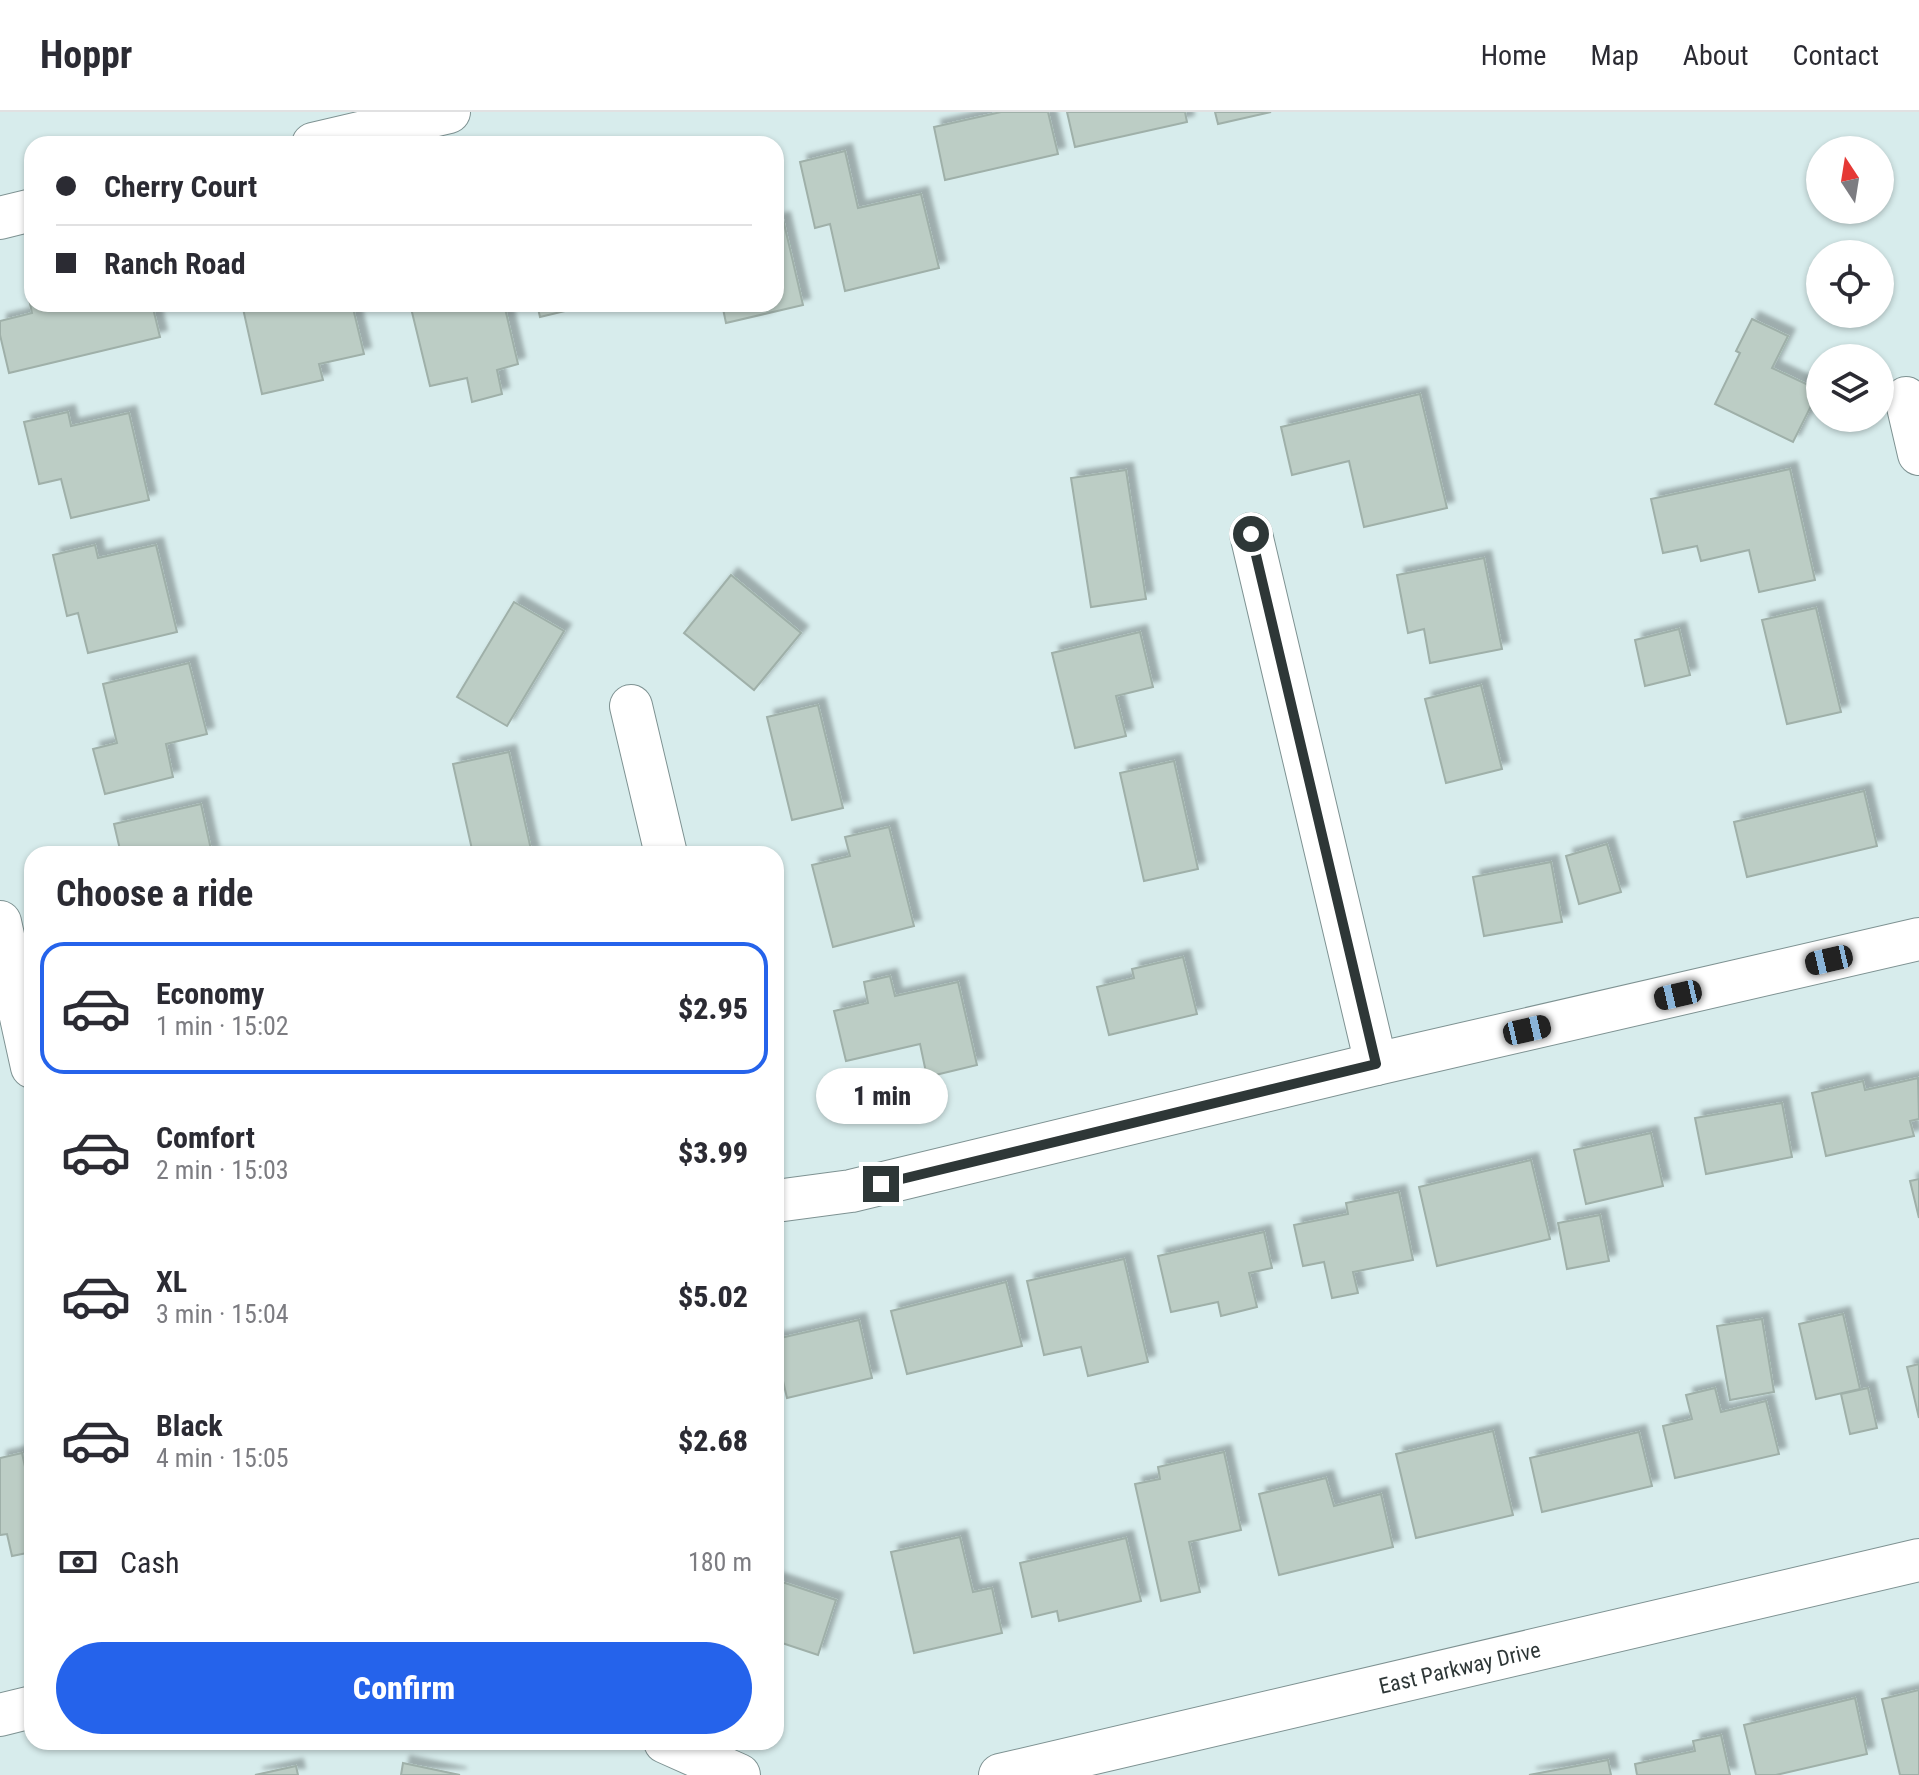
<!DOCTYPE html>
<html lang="en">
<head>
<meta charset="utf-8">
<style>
	body { margin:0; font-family:"Roboto Condensed",sans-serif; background:#f2f2f3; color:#2b2b33; height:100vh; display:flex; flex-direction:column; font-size:30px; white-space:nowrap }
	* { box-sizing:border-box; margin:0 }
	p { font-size:26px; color:#7c7c81 }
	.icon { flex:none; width:44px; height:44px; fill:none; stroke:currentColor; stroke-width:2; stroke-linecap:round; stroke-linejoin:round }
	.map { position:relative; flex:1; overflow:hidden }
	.sheet { position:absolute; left:24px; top:734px; width:760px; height:904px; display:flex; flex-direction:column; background:#fff; border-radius:24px; box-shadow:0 2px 6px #0004 }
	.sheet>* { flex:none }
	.guide { position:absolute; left:24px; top:24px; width:760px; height:176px; border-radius:24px; box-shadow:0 2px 6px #0004; display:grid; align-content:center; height:176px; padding:0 32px; background:#fff }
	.needle { width:52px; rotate:348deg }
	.buttons { position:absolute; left:1806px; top:24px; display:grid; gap:16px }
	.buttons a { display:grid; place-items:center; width:88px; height:88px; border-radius:50%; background:#fff; box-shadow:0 2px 6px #0004; font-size:40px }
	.end { position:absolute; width:36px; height:36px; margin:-18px; border:10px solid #2e3737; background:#fff; box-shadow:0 0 0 4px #fff }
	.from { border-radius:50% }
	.bubble { position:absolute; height:56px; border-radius:28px; background:#fff; box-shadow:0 2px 6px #0004; font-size:26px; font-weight:800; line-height:56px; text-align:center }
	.car { position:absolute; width:24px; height:48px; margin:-24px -12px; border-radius:10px; box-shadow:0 0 6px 2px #0007; background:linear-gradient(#222 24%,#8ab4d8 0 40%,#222 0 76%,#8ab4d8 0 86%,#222 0) }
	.guide b { display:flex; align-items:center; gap:28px; height:76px; font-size:30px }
	.guide b+b { border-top:2px solid #e1e1e2 }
	.guide i { width:20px; height:20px; background:#2b2b33 }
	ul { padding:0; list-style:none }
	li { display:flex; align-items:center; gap:24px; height:132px; margin:0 16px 12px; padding:0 16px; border:4px solid transparent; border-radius:24px }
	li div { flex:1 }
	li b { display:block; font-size:30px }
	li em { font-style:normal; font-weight:800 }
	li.active { border-color:#2563eb }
	li>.icon { width:72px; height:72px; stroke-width:1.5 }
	h2 { padding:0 32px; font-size:36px; line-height:96px }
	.pay { display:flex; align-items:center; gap:20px; height:88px; padding:0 32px; font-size:30px }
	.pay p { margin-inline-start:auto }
	.action { display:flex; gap:16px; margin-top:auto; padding:16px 32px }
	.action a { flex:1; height:92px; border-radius:48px; background:#2563eb; color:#fff; font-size:32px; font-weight:800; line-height:92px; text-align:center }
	header { display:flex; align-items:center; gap:48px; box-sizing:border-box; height:112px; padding:0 40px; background:#fff; border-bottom:2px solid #e1e1e2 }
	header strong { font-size:38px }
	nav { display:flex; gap:44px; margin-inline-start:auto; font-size:28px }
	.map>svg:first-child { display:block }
</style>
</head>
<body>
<header>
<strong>Hoppr</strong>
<nav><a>Home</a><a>Map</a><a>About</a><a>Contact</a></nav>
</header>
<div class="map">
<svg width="1919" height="1663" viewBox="0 0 1919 1663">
	<defs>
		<filter id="shadow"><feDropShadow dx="7" dy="-7" stdDeviation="2" flood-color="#0004"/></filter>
	</defs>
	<rect width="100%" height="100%" fill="#d7ecec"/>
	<g fill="#bccdc5" stroke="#9fb0a9" stroke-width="2" filter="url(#shadow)">
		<polygon points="1001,0 1048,0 1058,42 945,68 934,15"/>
		<polygon points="1067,0 1185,0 1187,10 1075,35"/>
		<polygon points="1215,0 1271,0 1218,12"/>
		<polygon points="845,39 858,96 921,82 939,156 845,179 830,112 815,116 800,50"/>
		<polygon points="783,107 803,193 726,211 722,192 776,192 776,109"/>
		<polygon points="32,186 32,192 152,192 160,225 9,261 0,223 0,209 32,201 29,187"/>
		<polygon points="242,192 330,192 331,197 352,192 364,242 319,252 323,268 262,282"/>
		<polygon points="410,192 504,192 518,252 497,258 502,282 472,290 467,266 430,274"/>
		<polygon points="537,192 594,192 540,205"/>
		<polygon points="1752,207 1788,224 1772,256 1819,278 1793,330 1715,292 1740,241 1736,239"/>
		<polygon points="1420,282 1447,396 1364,415 1349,349 1292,363 1281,315"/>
		<polygon points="68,300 71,314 129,301 149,388 71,406 61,367 39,372 24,310"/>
		<polygon points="1790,357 1815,468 1759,480 1749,438 1701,449 1697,434 1663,441 1651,387"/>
		<polygon points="1126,358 1146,487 1091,495 1071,366"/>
		<polygon points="95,433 98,446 156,433 177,520 88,541 78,501 67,504 53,443"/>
		<polygon points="1484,446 1502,537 1430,551 1424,517 1408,521 1397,463"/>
		<polygon points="731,463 801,521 754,578 684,521"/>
		<polygon points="514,490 564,519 507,614 457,585"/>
		<polygon points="1816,496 1841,600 1787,612 1762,508"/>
		<polygon points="1679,517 1690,563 1645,574 1635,528"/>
		<polygon points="1140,520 1153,575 1116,584 1126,624 1075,636 1052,541"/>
		<polygon points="189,551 207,622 166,632 173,665 105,682 93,637 117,631 103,572"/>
		<polygon points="1481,573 1502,657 1446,671 1425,587"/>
		<polygon points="818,593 843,696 792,708 767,605"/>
		<polygon points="509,640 532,742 473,742 453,652"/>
		<polygon points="1174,649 1198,757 1144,769 1120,661"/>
		<polygon points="1864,679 1877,734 1747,765 1734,710"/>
		<polygon points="201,692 212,742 121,742 114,712"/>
		<polygon points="889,715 914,814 833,835 812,753 850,744 845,725"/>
		<polygon points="1607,732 1621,780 1579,792 1566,744"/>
		<polygon points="1551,750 1562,810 1484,824 1473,765"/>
		<polygon points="1183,845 1197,902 1109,923 1097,875 1134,866 1132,857"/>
		<polygon points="890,864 895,884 958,870 977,953 927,965 920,932 846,949 834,899 868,891 864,870"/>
		<polygon points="1918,966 1919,1007 1910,1009 1914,1024 1826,1044 1812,981 1863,969 1865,978"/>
		<polygon points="1782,991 1792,1045 1706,1062 1695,1006"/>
		<polygon points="1651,1021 1663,1074 1586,1092 1574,1038"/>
		<polygon points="1531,1048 1550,1127 1437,1154 1419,1075"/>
		<polygon points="1919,1067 1919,1106 1910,1069"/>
		<polygon points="1399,1080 1413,1148 1353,1160 1358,1181 1332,1186 1324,1150 1303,1154 1294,1113 1348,1102 1346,1091"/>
		<polygon points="1600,1103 1609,1149 1567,1157 1558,1111"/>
		<polygon points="1264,1120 1272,1156 1249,1161 1257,1195 1221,1204 1218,1190 1171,1200 1158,1144"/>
		<polygon points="1124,1147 1148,1250 1088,1264 1081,1235 1044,1243 1027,1169"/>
		<polygon points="1006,1170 1022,1234 907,1262 891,1199"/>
		<polygon points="1843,1202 1860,1277 1816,1287 1799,1212"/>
		<polygon points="1762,1207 1774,1280 1730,1288 1717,1214"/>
		<polygon points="859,1208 872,1266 787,1286 776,1239 776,1227"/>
		<polygon points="1919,1252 1919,1306 1907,1255"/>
		<polygon points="1715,1276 1721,1300 1766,1289 1779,1342 1675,1366 1663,1314 1692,1307 1686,1283"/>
		<polygon points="1868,1276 1877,1316 1850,1322 1841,1282"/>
		<polygon points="1493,1319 1513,1403 1416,1426 1396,1342"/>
		<polygon points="1639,1320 1652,1374 1542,1400 1530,1346"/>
		<polygon points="1224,1340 1241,1418 1189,1430 1200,1480 1161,1489 1135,1372 1160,1367 1158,1355"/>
		<polygon points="22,1341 27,1364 32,1363 32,1440 12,1444 7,1422 0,1423 0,1346"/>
		<polygon points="1326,1366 1334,1394 1381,1382 1393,1435 1279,1463 1259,1382"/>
		<polygon points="960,1425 973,1480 992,1476 1002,1521 914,1541 891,1440"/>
		<polygon points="1126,1426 1141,1489 1059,1509 1057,1499 1032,1505 1020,1451"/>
		<polygon points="776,1468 836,1488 818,1543 776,1529"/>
		<polygon points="1919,1578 1919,1663 1900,1663 1882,1587"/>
		<polygon points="1855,1586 1867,1642 1776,1663 1756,1663 1744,1613"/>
		<polygon points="1721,1623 1730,1663 1637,1663 1635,1652 1695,1639 1693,1629"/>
		<polygon points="1608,1648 1611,1663 1529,1663"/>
		<polygon points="403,1651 460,1663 401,1663"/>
		<polygon points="296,1654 298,1663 255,1663"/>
	</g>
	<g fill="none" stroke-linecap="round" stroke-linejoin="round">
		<defs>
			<g id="minor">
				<polyline points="313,32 449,0"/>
				<polyline points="0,106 32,98"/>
				<polyline points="1906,286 1919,342"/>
				<polyline points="1251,422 1376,952"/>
				<polyline points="631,594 666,742"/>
				<polyline points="0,810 32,955"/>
				<polyline points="776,1089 851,1079 1376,952 1919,827"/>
				<polyline points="0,1603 32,1595"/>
				<polyline points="665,1630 739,1663"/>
				<path id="s1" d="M1000,1663L1919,1448"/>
			</g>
		</defs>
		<use href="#minor" stroke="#7e9292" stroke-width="44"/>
		<use href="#minor" stroke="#fff" stroke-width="42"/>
	</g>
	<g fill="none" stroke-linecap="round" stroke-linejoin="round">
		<polyline stroke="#2e3737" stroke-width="10" points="881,1072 1376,952 1251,422"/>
	</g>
	<g text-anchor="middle" stroke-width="7" stroke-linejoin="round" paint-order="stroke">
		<g font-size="22" fill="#2e3737" stroke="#d7ecec">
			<text dy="8" stroke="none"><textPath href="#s1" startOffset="472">East Parkway Drive</textPath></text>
		</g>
	</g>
</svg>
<div class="buttons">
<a><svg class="needle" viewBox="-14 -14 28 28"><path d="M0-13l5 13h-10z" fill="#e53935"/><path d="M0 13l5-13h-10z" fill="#7c7c81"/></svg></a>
<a><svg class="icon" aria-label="locate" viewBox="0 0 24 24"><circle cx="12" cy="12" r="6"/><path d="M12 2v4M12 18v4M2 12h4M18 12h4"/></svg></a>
<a><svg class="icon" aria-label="layers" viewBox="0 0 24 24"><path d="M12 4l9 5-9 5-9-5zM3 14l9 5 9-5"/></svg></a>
</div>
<i class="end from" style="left:1251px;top:422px"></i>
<i class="end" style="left:881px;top:1072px"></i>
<div class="bubble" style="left:816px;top:956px;width:132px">1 min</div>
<i class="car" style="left:1829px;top:848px;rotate:257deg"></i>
<i class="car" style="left:1678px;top:883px;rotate:257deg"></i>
<i class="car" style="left:1527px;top:918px;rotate:77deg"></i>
<div class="guide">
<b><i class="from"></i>Cherry Court</b>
<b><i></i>Ranch Road</b>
</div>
<section class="sheet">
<h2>Choose a ride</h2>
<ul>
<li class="active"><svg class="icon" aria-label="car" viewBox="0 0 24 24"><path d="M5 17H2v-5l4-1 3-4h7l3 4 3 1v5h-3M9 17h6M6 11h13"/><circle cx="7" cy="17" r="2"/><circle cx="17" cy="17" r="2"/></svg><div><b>Economy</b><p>1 min · 15:02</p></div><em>$2.95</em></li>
<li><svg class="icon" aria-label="car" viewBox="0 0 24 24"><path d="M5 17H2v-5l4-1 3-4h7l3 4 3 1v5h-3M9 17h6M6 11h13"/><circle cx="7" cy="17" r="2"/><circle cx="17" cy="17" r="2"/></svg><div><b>Comfort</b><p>2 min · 15:03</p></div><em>$3.99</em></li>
<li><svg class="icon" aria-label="car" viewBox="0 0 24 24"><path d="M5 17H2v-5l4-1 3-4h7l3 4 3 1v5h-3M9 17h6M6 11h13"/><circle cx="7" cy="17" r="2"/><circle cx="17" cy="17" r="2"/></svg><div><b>XL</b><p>3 min · 15:04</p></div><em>$5.02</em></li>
<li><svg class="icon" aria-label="car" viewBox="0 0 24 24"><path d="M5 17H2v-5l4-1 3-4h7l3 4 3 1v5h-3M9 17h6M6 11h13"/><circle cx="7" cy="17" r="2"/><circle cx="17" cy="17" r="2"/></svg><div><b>Black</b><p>4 min · 15:05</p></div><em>$2.68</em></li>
</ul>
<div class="pay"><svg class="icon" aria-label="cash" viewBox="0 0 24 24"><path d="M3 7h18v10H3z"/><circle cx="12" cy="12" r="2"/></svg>Cash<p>180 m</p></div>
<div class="action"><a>Confirm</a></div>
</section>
</div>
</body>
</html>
